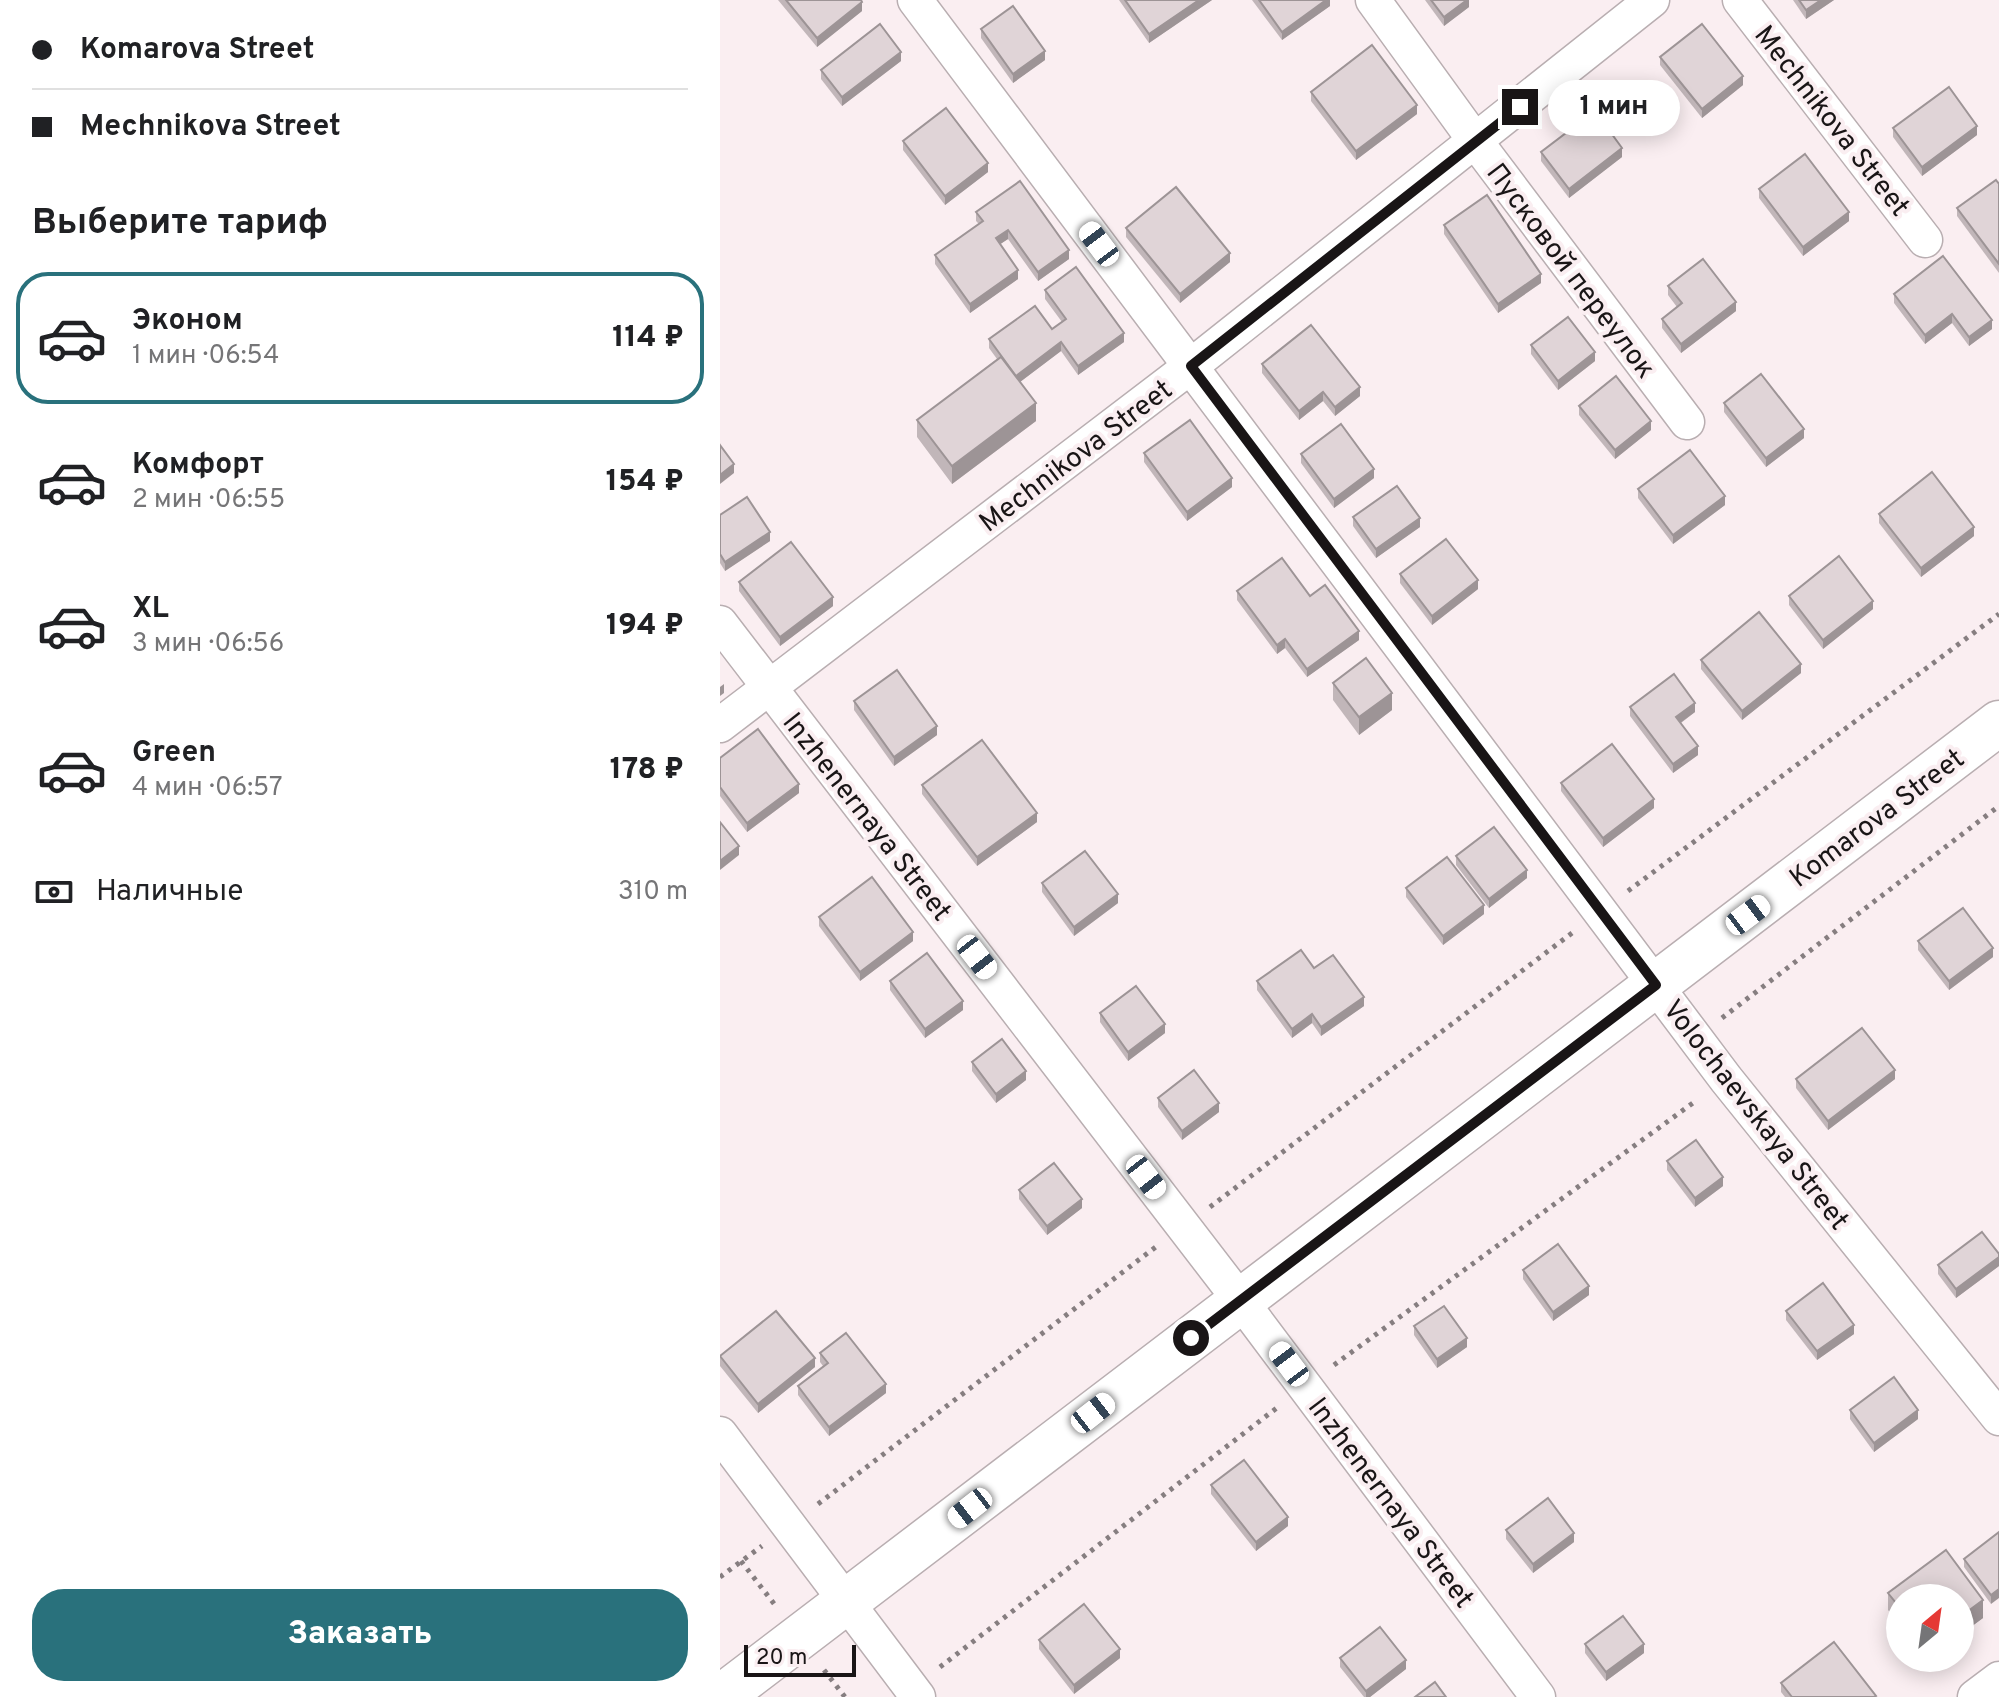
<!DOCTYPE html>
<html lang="ru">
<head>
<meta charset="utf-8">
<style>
	body { margin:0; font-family:Overpass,sans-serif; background:#f6f6f6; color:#202124; height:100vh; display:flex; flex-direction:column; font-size:30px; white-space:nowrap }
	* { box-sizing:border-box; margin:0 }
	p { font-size:26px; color:#757577 }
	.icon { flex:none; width:44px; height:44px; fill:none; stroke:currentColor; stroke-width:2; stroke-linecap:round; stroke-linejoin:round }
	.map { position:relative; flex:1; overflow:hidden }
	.side { display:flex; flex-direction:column; background:#fff; width:720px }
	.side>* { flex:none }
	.hud { display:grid; align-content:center; height:176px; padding:0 32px; background:#fff }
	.needle { width:52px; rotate:29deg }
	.buttons { position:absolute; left:1166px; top:1584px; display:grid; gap:16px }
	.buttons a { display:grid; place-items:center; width:88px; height:88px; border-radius:50%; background:#fff; box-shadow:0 4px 20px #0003; font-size:40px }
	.scale { position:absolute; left:24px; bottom:20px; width:112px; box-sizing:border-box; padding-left:8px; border:4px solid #191516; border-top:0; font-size:22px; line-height:28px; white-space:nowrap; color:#191516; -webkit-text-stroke:6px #faeef1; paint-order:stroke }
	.end { position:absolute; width:36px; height:36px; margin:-18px; border:10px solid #191516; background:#fff; box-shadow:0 0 0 4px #fff }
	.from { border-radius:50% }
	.bubble { position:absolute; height:56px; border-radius:28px; background:#fff; box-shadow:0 4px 20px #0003; font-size:26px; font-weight:800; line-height:56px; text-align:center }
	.car { position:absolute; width:24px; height:48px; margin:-24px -12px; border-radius:10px; box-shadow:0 0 6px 2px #0007; background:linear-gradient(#fff 24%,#345 0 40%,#fff 0 76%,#345 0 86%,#fff 0) }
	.hud b { display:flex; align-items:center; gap:28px; height:76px; font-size:30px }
	.hud b+b { border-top:2px solid #e0e0e0 }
	.hud i { width:20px; height:20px; background:#202124 }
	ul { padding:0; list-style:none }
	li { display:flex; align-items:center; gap:24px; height:132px; margin:0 16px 12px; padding:0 16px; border:4px solid transparent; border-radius:32px }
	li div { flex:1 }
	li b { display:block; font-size:30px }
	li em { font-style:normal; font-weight:800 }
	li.on { border-color:#29717c }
	li>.icon { width:72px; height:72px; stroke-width:1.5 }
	h2 { padding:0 32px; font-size:36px; line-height:96px }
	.pay { display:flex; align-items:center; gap:20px; height:88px; padding:0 32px; font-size:30px }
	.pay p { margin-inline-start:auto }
	.cta { display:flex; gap:16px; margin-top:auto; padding:16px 32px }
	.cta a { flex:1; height:92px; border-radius:32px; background:#29717c; color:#fff; font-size:32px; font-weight:800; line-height:92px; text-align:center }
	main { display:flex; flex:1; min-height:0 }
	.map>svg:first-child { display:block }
</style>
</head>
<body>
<main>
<section class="side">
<div class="hud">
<b><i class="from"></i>Komarova Street</b>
<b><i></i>Mechnikova Street</b>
</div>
<h2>Выберите тариф</h2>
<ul>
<li class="on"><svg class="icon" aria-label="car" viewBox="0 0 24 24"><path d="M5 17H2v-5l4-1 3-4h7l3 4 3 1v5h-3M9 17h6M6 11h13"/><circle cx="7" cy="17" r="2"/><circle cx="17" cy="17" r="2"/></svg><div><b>Эконом</b><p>1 мин · 06:54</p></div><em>114 ₽</em></li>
<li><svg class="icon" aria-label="car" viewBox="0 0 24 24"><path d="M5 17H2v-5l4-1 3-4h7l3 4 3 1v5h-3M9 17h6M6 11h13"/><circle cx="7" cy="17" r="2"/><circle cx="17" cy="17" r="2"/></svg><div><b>Комфорт</b><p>2 мин · 06:55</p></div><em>154 ₽</em></li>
<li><svg class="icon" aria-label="car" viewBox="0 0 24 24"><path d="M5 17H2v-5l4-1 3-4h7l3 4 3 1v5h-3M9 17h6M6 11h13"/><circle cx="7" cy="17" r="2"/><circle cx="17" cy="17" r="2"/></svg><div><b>XL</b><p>3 мин · 06:56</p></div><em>194 ₽</em></li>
<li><svg class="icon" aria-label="car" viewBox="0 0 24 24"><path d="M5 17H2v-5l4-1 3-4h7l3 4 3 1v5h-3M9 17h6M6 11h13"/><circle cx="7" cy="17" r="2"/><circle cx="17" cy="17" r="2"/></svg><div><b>Green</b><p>4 мин · 06:57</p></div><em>178 ₽</em></li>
</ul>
<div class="pay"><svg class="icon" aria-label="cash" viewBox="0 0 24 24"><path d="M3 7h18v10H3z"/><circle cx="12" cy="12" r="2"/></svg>Наличные<p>310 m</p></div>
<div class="cta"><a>Заказать</a></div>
</section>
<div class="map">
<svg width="1279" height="1697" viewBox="0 0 1279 1697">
	<rect width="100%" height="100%" fill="#faeef1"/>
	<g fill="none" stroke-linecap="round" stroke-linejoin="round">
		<defs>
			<g id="street">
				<polyline points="195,0 1006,1079 1279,1418"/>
				<polyline points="653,0 756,142 967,422"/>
				<polyline points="1020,0 1205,240"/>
				<polyline points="0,623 520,1300 818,1697"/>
				<polyline points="0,725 471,366 932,0"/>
				<polyline points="0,1434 198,1697"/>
				<polyline points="1255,1697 1279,1679"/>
			</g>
			<polyline id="primary" points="1,1697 1279,723"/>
		</defs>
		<use href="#street" stroke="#b9aeb1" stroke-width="37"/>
		<use href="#primary" stroke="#b9aeb1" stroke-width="47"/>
		<g stroke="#867e80" stroke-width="5" stroke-dasharray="4 6" stroke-linecap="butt">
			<polyline points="908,891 1279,614"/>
			<polyline points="1002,1018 1279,806"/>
			<polyline points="490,1207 852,933"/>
			<polyline points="614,1365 977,1100"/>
			<polyline points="98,1504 437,1246"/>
			<polyline points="21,1561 55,1605"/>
			<polyline points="0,1577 42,1546"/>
			<polyline points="220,1667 558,1407"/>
			<polyline points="104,1670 125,1697"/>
		</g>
		<use href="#street" stroke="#fff" stroke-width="34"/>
		<use href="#primary" stroke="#fff" stroke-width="44"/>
	</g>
	<g fill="#c1b6b9">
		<polygon points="58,0 141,0 142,11 97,47"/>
		<polygon points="399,0 492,0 429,43"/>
		<polygon points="532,0 610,0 610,6 562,40"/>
		<polygon points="705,0 749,0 749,7 724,26"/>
		<polygon points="1073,0 1114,0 1086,19"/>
		<polygon points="261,29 325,60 293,83 261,38"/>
		<polygon points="940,57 1023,85 982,118 940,65"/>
		<polygon points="181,61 122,106 101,79 101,70"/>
		<polygon points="591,92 697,114 636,160 591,101"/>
		<polygon points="1173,128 1257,135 1202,176 1173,137"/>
		<polygon points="183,141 268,172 225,205 183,150"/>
		<polygon points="821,152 902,157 849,198 821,161"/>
		<polygon points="1279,184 1279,273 1237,216 1237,208"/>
		<polygon points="1039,189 1129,221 1083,256 1039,198"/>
		<polygon points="256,212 349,259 318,281 288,239 280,244 298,279 250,313 215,264 215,255 259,224 256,221"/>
		<polygon points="724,225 821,283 778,313 724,234"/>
		<polygon points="406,228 510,262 460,303 406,237"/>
		<polygon points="948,286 1016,311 961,353 942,328 942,319 957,307 948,295"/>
		<polygon points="325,290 404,342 358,375 341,351 300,382 316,421 232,484 197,437 197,420 277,359 269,348 269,339 332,329 342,322 325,299"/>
		<polygon points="1174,294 1272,329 1249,346 1232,323 1205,344 1174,303"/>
		<polygon points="811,345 875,361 838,390 811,354"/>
		<polygon points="542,364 640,396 615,416 603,401 579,420 542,373"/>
		<polygon points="1004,403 1084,438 1046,467 1004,412"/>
		<polygon points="859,406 931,430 895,459 859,415"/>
		<polygon points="424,453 512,487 467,521 424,462"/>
		<polygon points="581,454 654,478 614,508 581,463"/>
		<polygon points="918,489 1005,505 953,544 918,498"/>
		<polygon points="1159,514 1254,536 1201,577 1159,523"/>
		<polygon points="0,515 50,541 5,571 0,563"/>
		<polygon points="633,517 700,527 656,558 633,526"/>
		<polygon points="680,574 758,589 712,625 680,583"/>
		<polygon points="19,582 113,606 60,646 19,591"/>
		<polygon points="517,591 590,596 639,640 587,677 565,648 557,654 517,600"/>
		<polygon points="1069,596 1153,609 1103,649 1069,605"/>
		<polygon points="981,660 1081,673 1022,720 981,669"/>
		<polygon points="613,683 672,710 639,735 613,700"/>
		<polygon points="134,701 217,735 174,766 134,710"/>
		<polygon points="910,707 975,712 961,723 978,755 953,773 910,716"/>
		<polygon points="0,758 79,793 27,832 0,796"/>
		<polygon points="841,783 934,808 883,847 841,791"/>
		<polygon points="202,785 317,822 257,866 202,794"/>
		<polygon points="736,856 807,878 769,908 736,865"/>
		<polygon points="322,883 398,903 354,936 322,892"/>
		<polygon points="686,888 764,914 723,945 686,897"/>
		<polygon points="99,917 193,941 140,981 99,926"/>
		<polygon points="1198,941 1273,957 1229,990 1198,950"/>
		<polygon points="594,968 644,1006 601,1036 592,1023 572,1038 537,990 537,981"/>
		<polygon points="170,981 243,1010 205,1038 170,990"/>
		<polygon points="380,1013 445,1033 408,1061 380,1022"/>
		<polygon points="252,1062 306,1080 276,1103 252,1071"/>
		<polygon points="1076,1079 1175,1079 1108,1130 1076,1088"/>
		<polygon points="438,1098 499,1112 462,1140 438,1107"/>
		<polygon points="947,1161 1003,1186 975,1207 947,1170"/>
		<polygon points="299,1190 362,1208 327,1235 299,1199"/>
		<polygon points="1279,1254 1279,1266 1236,1298 1218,1274 1218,1265"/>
		<polygon points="803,1270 869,1295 833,1321 803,1279"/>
		<polygon points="1066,1311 1134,1334 1097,1360 1066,1320"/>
		<polygon points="694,1326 747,1347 717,1368 694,1335"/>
		<polygon points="100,1353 166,1393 109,1436 78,1395 78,1386 103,1366 100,1362"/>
		<polygon points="0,1356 95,1367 38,1413 0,1366"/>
		<polygon points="1130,1410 1198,1419 1154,1452 1130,1419"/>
		<polygon points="491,1485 568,1526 536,1551 491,1494"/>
		<polygon points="786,1530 854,1542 813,1573 786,1539"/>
		<polygon points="1279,1532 1271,1604 1244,1567 1244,1559"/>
		<polygon points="1226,1550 1263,1600 1263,1618 1240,1635 1240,1598 1180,1598 1180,1626 1168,1610 1168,1593"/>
		<polygon points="319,1640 400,1658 354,1694 319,1649"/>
		<polygon points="865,1644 924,1653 886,1681 865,1653"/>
		<polygon points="620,1658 686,1669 650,1697 644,1697 620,1667"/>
		<polygon points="1061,1683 1156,1697 1065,1697 1061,1692"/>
	</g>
	<g fill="#9d9496">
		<polygon points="479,0 492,0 429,43 429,34"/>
		<polygon points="606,0 610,0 610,6 562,40 562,32"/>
		<polygon points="747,0 749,0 749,7 724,26 724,17"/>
		<polygon points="1101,0 1114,0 1086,19 1086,10"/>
		<polygon points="142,2 142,11 97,47 97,38"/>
		<polygon points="325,51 325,60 293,83 293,74"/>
		<polygon points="181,52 181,61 122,106 122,97"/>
		<polygon points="1023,76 1023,85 982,118 982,109"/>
		<polygon points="697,105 697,114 636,160 636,151"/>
		<polygon points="1257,126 1257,135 1202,176 1202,167"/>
		<polygon points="902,148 902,157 849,198 849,189"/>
		<polygon points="268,163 268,172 225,205 225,196"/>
		<polygon points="1129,212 1129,221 1083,256 1083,247"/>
		<polygon points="288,230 288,239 276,247 276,238"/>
		<polygon points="349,250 349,259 318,281 318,272"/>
		<polygon points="510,253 510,262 460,303 460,294"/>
		<polygon points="298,270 298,279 250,313 250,304"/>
		<polygon points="821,274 821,283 778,313 778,304"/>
		<polygon points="1016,302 1016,311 961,353 961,344"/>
		<polygon points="1232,314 1232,323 1205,344 1205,335"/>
		<polygon points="1272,320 1272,329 1249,346 1249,337"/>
		<polygon points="404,333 404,342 358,375 358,366"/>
		<polygon points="341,342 341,351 296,385 296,376"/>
		<polygon points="875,352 875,361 838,390 838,381"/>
		<polygon points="640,387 640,396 615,416 615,407"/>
		<polygon points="603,392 603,401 579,420 579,411"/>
		<polygon points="316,403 316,421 232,484 232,466"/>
		<polygon points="931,421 931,430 895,459 895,450"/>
		<polygon points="1084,429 1084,438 1046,467 1046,458"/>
		<polygon points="14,464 14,473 0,484 0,475"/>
		<polygon points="654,469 654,478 614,508 614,499"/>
		<polygon points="512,478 512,487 467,521 467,512"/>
		<polygon points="1005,496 1005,505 953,544 953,535"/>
		<polygon points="700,518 700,527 656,558 656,549"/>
		<polygon points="1254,527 1254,536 1201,577 1201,568"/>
		<polygon points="50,532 50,541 5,571 5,562"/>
		<polygon points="758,580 758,589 712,625 712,616"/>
		<polygon points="113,597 113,606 60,646 60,637"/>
		<polygon points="1153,601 1153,609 1103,649 1103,640"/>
		<polygon points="639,631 639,640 587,677 587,669"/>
		<polygon points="565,639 565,648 557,654 557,645"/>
		<polygon points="1081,664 1081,673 1022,720 1022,711"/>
		<polygon points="4,684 4,693 0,696 0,687"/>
		<polygon points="672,693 672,710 639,735 639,717"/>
		<polygon points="975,703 975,712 956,726 956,717"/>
		<polygon points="217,726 217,735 174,766 174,757"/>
		<polygon points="978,746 978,755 953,773 953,764"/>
		<polygon points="79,784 79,793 27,832 27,823"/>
		<polygon points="934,799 934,808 883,847 883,838"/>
		<polygon points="317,813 317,822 257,866 257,857"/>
		<polygon points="19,846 19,855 0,870 0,861"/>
		<polygon points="807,870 807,878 769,908 769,899"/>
		<polygon points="398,894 398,903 354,936 354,927"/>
		<polygon points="764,905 764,914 723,945 723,936"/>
		<polygon points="193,932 193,941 140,981 140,972"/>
		<polygon points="1273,948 1273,957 1229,990 1229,981"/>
		<polygon points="644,997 644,1006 601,1036 601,1027"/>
		<polygon points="243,1001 243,1010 205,1038 205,1029"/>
		<polygon points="592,1014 592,1023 572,1038 572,1029"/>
		<polygon points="445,1024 445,1033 408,1061 408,1052"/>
		<polygon points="1175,1070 1175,1079 1108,1130 1108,1121"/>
		<polygon points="306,1071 306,1080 276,1103 276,1094"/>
		<polygon points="499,1103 499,1112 462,1140 462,1131"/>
		<polygon points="1003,1177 1003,1186 975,1207 975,1198"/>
		<polygon points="362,1199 362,1208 327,1235 327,1226"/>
		<polygon points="1279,1257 1279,1266 1236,1298 1236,1289"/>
		<polygon points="869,1286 869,1295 833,1321 833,1312"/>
		<polygon points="1134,1325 1134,1334 1097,1360 1097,1351"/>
		<polygon points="747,1338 747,1347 717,1368 717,1359"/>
		<polygon points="95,1358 95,1367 38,1413 38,1404"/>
		<polygon points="166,1384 166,1393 109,1436 109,1427"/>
		<polygon points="1198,1410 1198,1419 1154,1452 1154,1443"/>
		<polygon points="568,1517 568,1526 536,1551 536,1542"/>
		<polygon points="854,1533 854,1542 813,1573 813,1564"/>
		<polygon points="1279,1589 1279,1598 1271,1604 1271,1595"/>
		<polygon points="1263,1600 1263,1618 1240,1635 1240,1617"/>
		<polygon points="924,1644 924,1653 886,1681 886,1672"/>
		<polygon points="400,1649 400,1658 354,1694 354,1685"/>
		<polygon points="686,1660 686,1669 650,1697 646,1697 646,1691"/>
	</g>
	<g fill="#e0d4d7" stroke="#9d9496" stroke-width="2">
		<polygon points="66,0 141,0 142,2 97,38"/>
		<polygon points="405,0 479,0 429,34"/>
		<polygon points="539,0 606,0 562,32"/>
		<polygon points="711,0 747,0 724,17"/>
		<polygon points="1079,0 1101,0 1086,10"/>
		<polygon points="293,6 325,51 293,74 261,29"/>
		<polygon points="160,24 181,52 122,97 101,70"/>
		<polygon points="982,24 1023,76 982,109 940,57"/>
		<polygon points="652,45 697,105 636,151 591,92"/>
		<polygon points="1229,87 1257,126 1202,167 1173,128"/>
		<polygon points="226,108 268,163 225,196 183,141"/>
		<polygon points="875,111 902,148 849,189 821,152"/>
		<polygon points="1085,154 1129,212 1083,247 1039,189"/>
		<polygon points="1276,180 1279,184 1279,264 1237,208"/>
		<polygon points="300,181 349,250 318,272 288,230 276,238 298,270 250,304 215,255 263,221 256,212"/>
		<polygon points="456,187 510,253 460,294 406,228"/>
		<polygon points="767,195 821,274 778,304 724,225"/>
		<polygon points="1223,256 1272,320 1249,337 1232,314 1205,335 1174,294"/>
		<polygon points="983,259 1016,302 961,344 942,319 962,303 948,286"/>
		<polygon points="356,267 404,333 358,366 341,342 296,376 269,339 315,306 332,329 346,319 325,290"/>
		<polygon points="848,317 875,352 838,381 811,345"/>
		<polygon points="591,325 640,387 615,407 603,392 579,411 542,364"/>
		<polygon points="281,357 316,403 232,466 197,420"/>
		<polygon points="1041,374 1084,429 1046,458 1004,403"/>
		<polygon points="896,376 931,421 895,450 859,406"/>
		<polygon points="470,420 512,478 467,512 424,453"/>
		<polygon points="621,424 654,469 614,499 581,454"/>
		<polygon points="0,445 14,464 0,475"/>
		<polygon points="970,450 1005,496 953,535 918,489"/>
		<polygon points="1212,472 1254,527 1201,568 1159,514"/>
		<polygon points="677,486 700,518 656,549 633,517"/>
		<polygon points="27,497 50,532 5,562 0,554 0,515"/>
		<polygon points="726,539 758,580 712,616 680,574"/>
		<polygon points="71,542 113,597 60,637 19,582"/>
		<polygon points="1119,556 1153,601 1103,640 1069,596"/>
		<polygon points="562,558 590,596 605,585 639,631 587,669 565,639 557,645 517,591"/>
		<polygon points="1039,612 1081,664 1022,711 981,660"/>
		<polygon points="646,658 672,693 639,717 613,683"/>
		<polygon points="177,670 217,726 174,757 134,701"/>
		<polygon points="954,674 975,703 956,717 978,746 953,764 910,707"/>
		<polygon points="38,729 79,784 27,823 0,787 0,758"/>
		<polygon points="262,740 317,813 257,857 202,785"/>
		<polygon points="892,744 934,799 883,838 841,783"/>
		<polygon points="0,822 19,846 0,861"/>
		<polygon points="774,827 807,870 769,899 736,856"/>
		<polygon points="365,851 398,894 354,927 322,883"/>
		<polygon points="727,857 764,905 723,936 686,888"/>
		<polygon points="152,877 193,932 140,972 99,917"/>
		<polygon points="1243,908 1273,948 1229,981 1198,941"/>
		<polygon points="581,950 594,968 613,955 644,997 601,1027 592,1014 572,1029 537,981"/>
		<polygon points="207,953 243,1001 205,1029 170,981"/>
		<polygon points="416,986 445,1024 408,1052 380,1013"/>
		<polygon points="1142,1028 1175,1070 1108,1121 1076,1079"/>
		<polygon points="282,1039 306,1071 276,1094 252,1062"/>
		<polygon points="474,1070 499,1103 462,1131 438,1098"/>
		<polygon points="976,1140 1003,1177 975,1198 947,1161"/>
		<polygon points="334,1163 362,1199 327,1226 299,1190"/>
		<polygon points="1262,1232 1279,1254 1279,1257 1236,1289 1218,1265"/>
		<polygon points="838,1244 869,1286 833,1312 803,1270"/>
		<polygon points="1103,1283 1134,1325 1097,1351 1066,1311"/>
		<polygon points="724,1306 747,1338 717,1359 694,1326"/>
		<polygon points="56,1311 95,1358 38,1404 0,1356"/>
		<polygon points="126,1333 166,1384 109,1427 78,1386 108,1363 100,1353"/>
		<polygon points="1174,1377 1198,1410 1154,1443 1130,1410"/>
		<polygon points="524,1460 568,1517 536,1542 491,1485"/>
		<polygon points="828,1498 854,1533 813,1564 786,1530"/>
		<polygon points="1279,1532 1279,1589 1271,1595 1244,1559"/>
		<polygon points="1226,1550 1263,1600 1240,1617 1240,1598 1180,1598 1180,1608 1168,1593"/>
		<polygon points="364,1604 400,1649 354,1685 319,1640"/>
		<polygon points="903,1616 924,1644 886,1672 865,1644"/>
		<polygon points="660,1627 686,1660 646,1691 620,1658"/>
		<polygon points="1114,1642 1156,1696 1154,1697 1072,1697 1061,1683"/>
		<polygon points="715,1682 726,1697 695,1697"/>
	</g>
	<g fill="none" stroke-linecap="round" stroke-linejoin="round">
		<polyline stroke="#191516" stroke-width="10" points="471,1338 936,985 471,366 800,107"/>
	</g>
	<g text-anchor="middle" stroke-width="8" stroke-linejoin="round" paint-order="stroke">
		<g font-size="28" fill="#191516" stroke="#faeef1">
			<text transform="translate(1113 120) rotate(52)" y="10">Mechnikova Street</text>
			<text transform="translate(852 270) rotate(53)" y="10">Пусковой переулок</text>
			<text transform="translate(355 455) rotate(-37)" y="10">Mechnikova Street</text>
			<text transform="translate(148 816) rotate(52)" y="10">Inzhenernaya Street</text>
			<text transform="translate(1156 817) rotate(-37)" y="10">Komarova Street</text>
			<text transform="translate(1037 1114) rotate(52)" y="10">Volochaevskaya Street</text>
			<text transform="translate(672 1502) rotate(53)" y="10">Inzhenernaya Street</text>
		</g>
	</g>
</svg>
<div class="buttons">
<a><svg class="needle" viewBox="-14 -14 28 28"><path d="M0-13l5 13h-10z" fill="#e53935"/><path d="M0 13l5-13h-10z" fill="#757577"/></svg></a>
</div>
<div class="scale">20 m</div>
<i class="end from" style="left:471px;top:1338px"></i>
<i class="end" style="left:800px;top:107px"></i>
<div class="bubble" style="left:828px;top:80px;width:132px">1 мин</div>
<i class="car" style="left:379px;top:244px;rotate:323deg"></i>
<i class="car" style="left:1028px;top:915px;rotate:53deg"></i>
<i class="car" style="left:257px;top:957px;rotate:142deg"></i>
<i class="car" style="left:426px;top:1177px;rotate:142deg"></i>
<i class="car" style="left:569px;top:1364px;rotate:323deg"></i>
<i class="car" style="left:373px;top:1413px;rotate:52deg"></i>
<i class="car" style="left:250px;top:1508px;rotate:232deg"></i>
</div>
</main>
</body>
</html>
